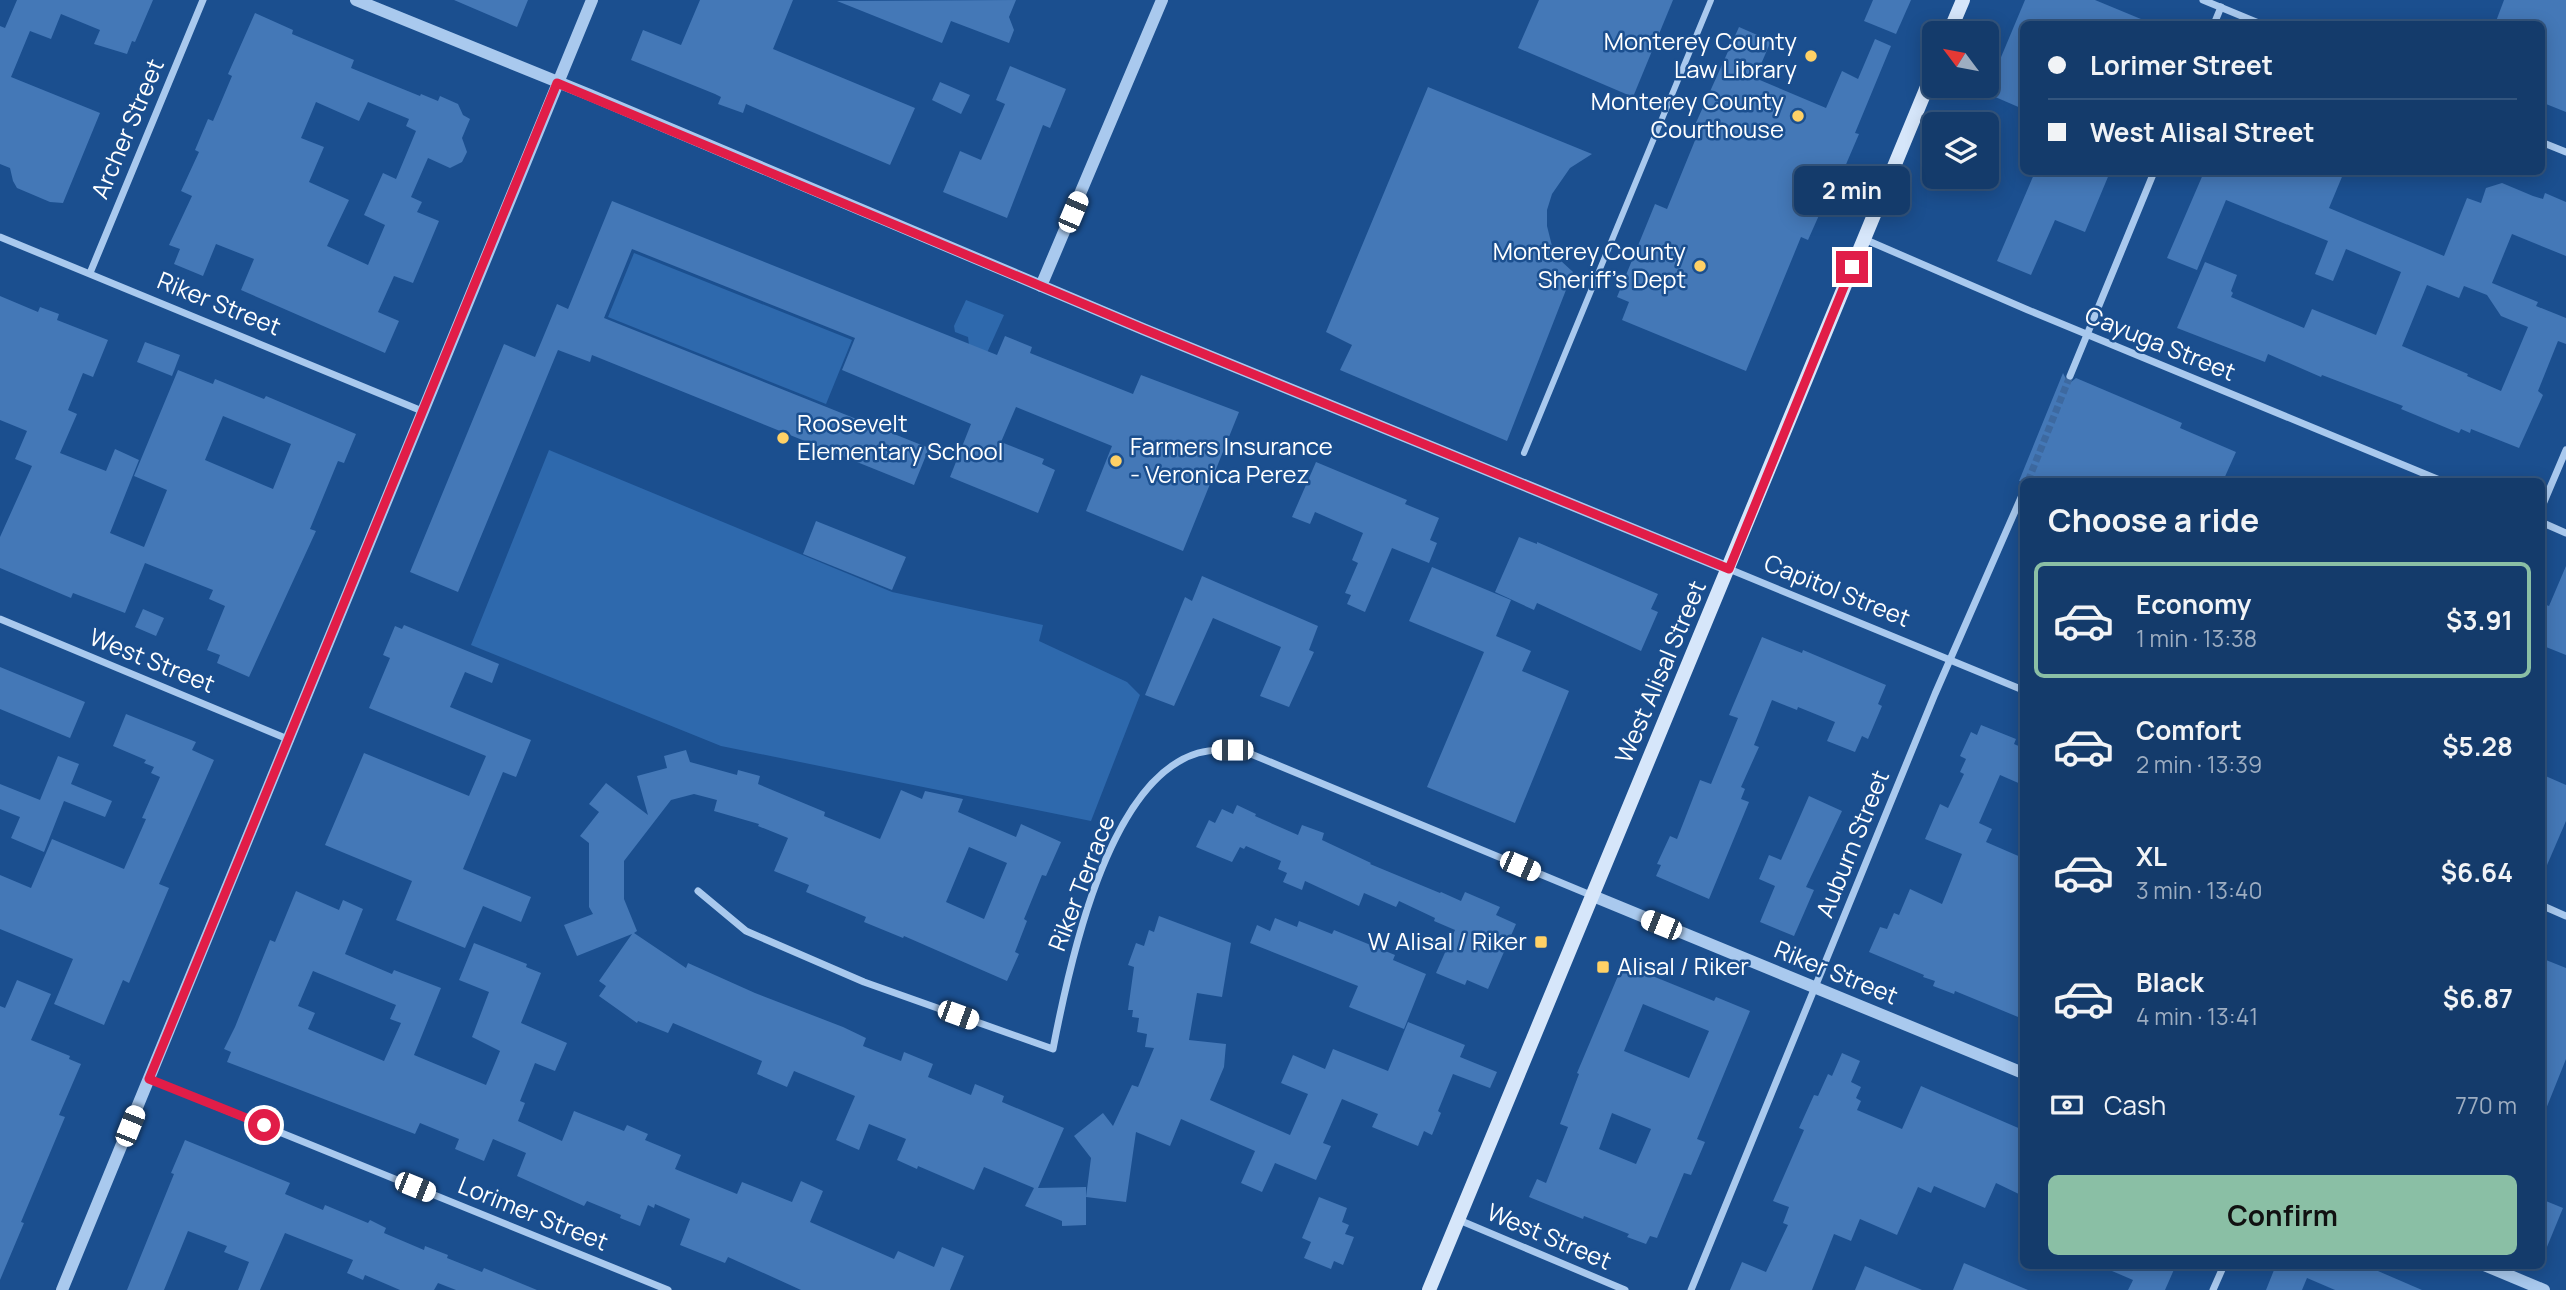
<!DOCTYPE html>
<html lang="en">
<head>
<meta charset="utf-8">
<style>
	body { margin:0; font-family:Manrope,sans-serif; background:#1d4271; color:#f1f3f6; height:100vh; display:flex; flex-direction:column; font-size:26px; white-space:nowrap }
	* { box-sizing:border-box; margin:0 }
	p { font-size:23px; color:#9dadc1 }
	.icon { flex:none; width:38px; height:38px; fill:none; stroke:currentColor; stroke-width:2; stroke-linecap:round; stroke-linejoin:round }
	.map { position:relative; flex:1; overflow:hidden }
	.drawer { position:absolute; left:2020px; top:478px; width:525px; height:791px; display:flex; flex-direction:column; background:#143b6b; border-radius:10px; box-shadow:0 4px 18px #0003,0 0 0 2px #33557e }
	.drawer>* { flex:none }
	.banner { position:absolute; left:2020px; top:21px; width:525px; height:154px; border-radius:10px; box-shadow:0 4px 18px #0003,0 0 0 2px #33557e; display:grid; align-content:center; height:154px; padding:0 28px; background:#143b6b }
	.needle { width:46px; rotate:302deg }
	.tools { position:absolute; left:1922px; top:21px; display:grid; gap:14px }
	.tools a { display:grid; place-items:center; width:77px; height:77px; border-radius:10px; background:#143b6b; box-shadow:0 4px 18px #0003,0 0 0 2px #33557e; font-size:35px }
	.end { position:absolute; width:32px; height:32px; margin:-16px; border:9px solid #e11d48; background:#fff; box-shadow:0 0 0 4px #fff }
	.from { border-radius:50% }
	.bubble { position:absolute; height:49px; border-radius:10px; background:#143b6b; box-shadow:0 4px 18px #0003,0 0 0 2px #33557e; font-size:23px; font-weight:700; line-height:49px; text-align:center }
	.car { position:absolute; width:21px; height:42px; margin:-21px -10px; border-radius:9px; box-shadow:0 0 5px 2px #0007; background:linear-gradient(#fff 24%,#345 0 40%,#fff 0 76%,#345 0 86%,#fff 0) }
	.banner b { display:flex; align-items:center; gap:24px; height:66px; font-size:26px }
	.banner b+b { border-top:2px solid #33557e }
	.banner i { width:18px; height:18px; background:#f1f3f6 }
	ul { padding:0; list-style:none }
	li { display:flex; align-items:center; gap:21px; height:116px; margin:0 14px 10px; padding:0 14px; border:4px solid transparent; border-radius:10px }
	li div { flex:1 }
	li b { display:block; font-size:26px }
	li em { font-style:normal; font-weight:700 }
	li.on { border-color:#8abfa5 }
	li>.icon { width:63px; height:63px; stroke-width:1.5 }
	h2 { padding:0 28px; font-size:32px; line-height:84px }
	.pay { display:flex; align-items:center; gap:18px; height:77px; padding:0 28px; font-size:26px }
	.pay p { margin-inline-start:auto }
	.button { display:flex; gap:14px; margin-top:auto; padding:14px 28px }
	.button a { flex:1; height:80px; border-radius:10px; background:#8abfa5; color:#111; font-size:28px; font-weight:700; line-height:80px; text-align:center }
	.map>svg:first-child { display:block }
</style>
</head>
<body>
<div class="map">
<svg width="2566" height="1290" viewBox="0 0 2566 1290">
	<rect width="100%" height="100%" fill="#1b4f8f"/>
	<g fill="#2e69ad">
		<polygon points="634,253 852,340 826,404 608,317"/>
		<polygon points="966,300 1004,315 986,355 969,345 968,337 955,332 954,326"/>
		<polygon points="549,450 892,592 1043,625 1039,641 1127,682 1140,695 1091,821 721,746 471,645"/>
	</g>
	<g fill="#4478b7" fill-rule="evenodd">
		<polygon points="17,0 153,0 135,42 132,41 127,54 94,44 100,30 61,14 51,39 30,31 11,77 100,113 63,203 50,202 17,188 13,181 10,168 0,164 0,26 5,28"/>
		<polygon points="454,0 528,0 517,27"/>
		<polygon points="700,0 793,0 773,49 915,108 890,165 746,104 743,113 718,104 721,97 715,94 631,60 643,30 681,45"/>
		<polygon points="1016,0 1009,17 1014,30 1009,43 951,21 942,43 837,1"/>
		<polygon points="1539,0 1673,0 1633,97 1518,48"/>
		<polygon points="1873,0 1911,0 1896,34 1864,21"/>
		<polygon points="2025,0 2095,0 2153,24 2023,24 2023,109 1986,93"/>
		<polygon points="2504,0 2566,0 2566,112 2541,102 2541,24 2495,24"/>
		<path d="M255,13L293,30L292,34L354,60L351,68L420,96L421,94L438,101L440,96L458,104L463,115L470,119L462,138L467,152L462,162L450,168L428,158L411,197L422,202L417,212L439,221L413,283L394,276L378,312L399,321L385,353L241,290L254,259L216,244L203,276L174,264L180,249L169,245L192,196L181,191L199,152L195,150L208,119L213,121L232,76L228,74ZM316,102L359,121L368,102L409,119L406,126L416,131L396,179L383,173L364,215L385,225L368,265L327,246L349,200L309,182L324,147L301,138Z"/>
		<polygon points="1739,27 1771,41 1755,78 1826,108 1842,71 1858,79 1875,39 1891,46 1855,133 1859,134 1832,197 1828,195 1808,240 1801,237 1746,371 1622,320 1629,302 1617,297 1655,204 1667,209 1696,138 1690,136"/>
		<polygon points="1010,66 1066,89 1050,128 1043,125 1007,218 943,192 960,151 981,160 1005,104 996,100"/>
		<polygon points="940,82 970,95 961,114 932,100"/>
		<polygon points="1428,87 1592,154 1570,168 1552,194 1547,210 1547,226 1552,246 1560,260 1573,272 1507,441 1340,370 1352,345 1326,332"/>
		<polygon points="2035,172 2110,172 2085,232 2055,220 2031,275 1997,261"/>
		<path d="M2204,172H2344L2329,208L2444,256L2467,198L2481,203L2486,188L2502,183L2533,196L2543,199L2545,193L2566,202V256L2512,234L2492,283L2538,302L2536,306L2566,318V344L2558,341L2538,391L2543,395L2519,448L2471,429L2470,433L2461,429L2459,433L2401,409L2403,406L2322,375L2321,377L2268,354L2265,362L2177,328L2205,262L2237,275L2231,291L2233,293L2231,297L2304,328L2312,309L2376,335L2401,272L2346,249L2333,281L2315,274L2328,241L2226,200L2197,270L2167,258ZM2427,285L2459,298L2464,286L2487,295L2501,316L2528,327L2501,391L2467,376L2468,374L2402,346Z"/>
		<polygon points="612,201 997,355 1005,336 1032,347 1030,353 1133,394 1141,375 1239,412 1183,551 1086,511 1112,446 1016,407 1001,442 1044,459 1042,464 1055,470 1038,513 950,477 971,424 842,370 855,338 632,249 604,318 929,448 914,485 592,355 590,362 558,350 458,592 410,572 504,344 535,357 557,304 568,309"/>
		<path d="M0,296L38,312L40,307L59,314L57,320L108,340L93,377L83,373L68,410L77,414L60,453L106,471L115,449L139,460L110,533L144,547L167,490L134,476L178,370L213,384L215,379L264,399L266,396L356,434L344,463L338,461L310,529L316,531L249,677L217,663L220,655L207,650L225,606L209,599L213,590L145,563L125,613L73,593L71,598L0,568V537L32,466L15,459L27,431L0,420ZM223,416L291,444L273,489L205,460Z"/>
		<polygon points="145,342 180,355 172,376 137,362"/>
		<polygon points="2063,373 2067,381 2071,382 2076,378 2182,423 2180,428 2236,452 2223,481 2019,481"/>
		<polygon points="1316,462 1407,500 1405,504 1439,518 1430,540 1437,543 1429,563 1392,548 1365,612 1347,604 1351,595 1345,593 1358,563 1352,560 1363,533 1315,512 1310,524 1292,517"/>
		<polygon points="816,521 906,557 892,590 803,554"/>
		<polygon points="1519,537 1537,544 1537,542 1658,594 1651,609 1658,612 1641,651 1537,603 1534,610 1495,592"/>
		<polygon points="2566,566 2566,655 2541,645 2541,603 2549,606"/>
		<polygon points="1432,567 1511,600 1496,636 1531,651 1522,671 1569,691 1515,823 1427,787 1484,652 1409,621"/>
		<polygon points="1202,576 1318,626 1309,650 1314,652 1289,707 1260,696 1281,647 1213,618 1174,706 1145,695 1185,597 1192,601"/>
		<polygon points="143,609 164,618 156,636 135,627"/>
		<polygon points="404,625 499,664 492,683 465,672 450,707 531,740 516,777 503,772 463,869 531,897 521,922 483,906 465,948 396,920 412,881 325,845 364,753 469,796 486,756 369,708 390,658 383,655 395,626 402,629"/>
		<polygon points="1762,637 1802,653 1803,650 1886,685 1878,704 1882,706 1868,739 1862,736 1855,752 1827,741 1835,722 1798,707 1797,710 1772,700 1754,745 1759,747 1741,787 1745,789 1741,799 1749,802 1709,899 1656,876 1661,865 1657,864 1670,836 1677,839 1700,780 1711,784 1738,718 1729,715"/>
		<polygon points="0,667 85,702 70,738 0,709"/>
		<polygon points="126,714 196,742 192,750 214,760 159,884 169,888 129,983 123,980 104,1025 54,1004 73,959 0,929 0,875 31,888 52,839 124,869 146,819 142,818 160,777 151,773 154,767 144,763 146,760 113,746"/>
		<polygon points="1981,725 2016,739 2014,744 2023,748 2023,785 2000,775 1979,823 1992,829 1986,842 2023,858 2023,1019 1955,991 1954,994 1933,986 1935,981 1923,977 1924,975 1869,952 1880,927 1887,929 1894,913 1899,915 1910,889 1942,904 1962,854 1925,839 1940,804 1948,808 1964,774 1960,772 1966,759 1960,756 1971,732 1977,735"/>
		<path d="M686,750L690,762L737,775L738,770L760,776L758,784L825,812L824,816L880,839L901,790L922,799L925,791L963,799L958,812L1016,837L1021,824L1061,842L1046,876L1042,875L1024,919L1027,921L1015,952L1019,954L1007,981L904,936L903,938L864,922L866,917L806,892L809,885L774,871L788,838L758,826L759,824L714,811L717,800L694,794L671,800L624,861V899L637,931L634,933L686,968L688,963L755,993L843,1027L866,1038L863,1046L901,1061L904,1052L933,1064L928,1077L971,1095L975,1084L1004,1096L1002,1102L1064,1128L1038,1188L1086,1187V1225L1062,1226V1221L1025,1206L1034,1188L984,1167L974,1190L918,1166L917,1169L897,1160L906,1139L869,1124L859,1150L836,1140L855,1096L794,1071L787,1087L757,1074L762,1061L673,1023L668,1033L638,1021L637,1023L599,996L606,986L599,981L632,934L577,956L564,925L593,914L589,907V843L580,836L599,812L589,804L606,783L648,815L637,776L667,768L664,756ZM969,847L1007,863L984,919L946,902Z"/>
		<polygon points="58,756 79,764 71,784 112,801 105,817 64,801 44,852 11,838 20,817 0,809 0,784 40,800"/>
		<polygon points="2541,774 2566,785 2566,821 2541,879"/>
		<polygon points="1809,796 1842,811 1806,887 1814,890 1794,936 1760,922 1775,886 1759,879 1769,855 1781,860"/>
		<polygon points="1237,805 1256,814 1255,816 1298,835 1302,825 1324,833 1322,840 1371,863 1370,864 1440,893 1441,892 1461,901 1465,892 1500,907 1496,915 1516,924 1488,989 1467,980 1465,985 1436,973 1455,930 1434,921 1435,918 1399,901 1396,907 1364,893 1359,906 1305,881 1302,890 1283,882 1287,873 1278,869 1281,861 1246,846 1244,849 1240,847 1232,862 1196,847 1209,820 1215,823 1222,809 1233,814"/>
		<path d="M296,891L339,910L343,900L363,909L345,954L392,974L394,970L441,988L414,1055L486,1085L500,1051L472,1037L489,992L459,980L474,943L527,964L526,967L541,973L521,1023L567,1043L555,1071L535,1063L520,1101L525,1103L518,1121L562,1141L574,1111L624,1131L627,1125L648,1134L645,1140L681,1155L675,1169L737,1194L742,1182L792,1202L801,1181L823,1191L810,1222L894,1259L898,1251L934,1267L942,1247L964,1256L950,1290H801L728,1257L725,1263L680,1245L690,1219L655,1204L654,1208L648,1205L640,1226L620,1218L621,1215L587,1201L584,1206L517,1176L526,1153L493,1139L484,1161L455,1149L459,1139L420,1123L415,1134L227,1062L231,1052L224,1049L235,1027L270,940L275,942ZM313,971L396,1005L390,1019L401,1023L384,1061L308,1029L315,1013L298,1006Z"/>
		<polygon points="1159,916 1231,943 1222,997 1197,993 1189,1040 1226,1044 1224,1067 1210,1100 1290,1135 1308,1094 1281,1083 1293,1055 1325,1069 1333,1049 1388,1071 1408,1022 1465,1045 1460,1057 1497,1072 1490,1088 1453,1074 1438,1111 1441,1113 1432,1135 1424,1131 1418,1146 1372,1127 1378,1114 1342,1099 1323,1143 1331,1146 1316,1180 1275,1163 1262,1192 1241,1183 1255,1151 1181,1119 1170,1146 1136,1132 1126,1202 1086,1197 1091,1158 1074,1136 1103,1113 1113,1126 1132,1085 1138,1087 1154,1048 1145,1047 1147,1034 1137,1032 1139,1018 1132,1017 1133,1010 1128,1010 1134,967 1128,965 1136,943 1144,946 1149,930 1154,932"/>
		<polygon points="1275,918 1297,927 1299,921 1332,934 1334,930 1395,955 1393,960 1426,974 1404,1029 1349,1007 1358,986 1250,943 1257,925 1270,931"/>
		<polygon points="2541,958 2566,968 2566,1059 2542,1119"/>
		<path d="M1623,964L1714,1001L1716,997L1750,1011L1697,1139L1705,1142L1691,1175L1684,1173L1657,1238L1650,1236L1646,1244L1627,1237L1629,1234L1584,1216L1583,1219L1529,1197L1537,1179L1546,1183L1568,1127L1560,1124L1579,1074L1577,1073ZM1643,1004L1709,1031L1689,1078L1624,1051ZM1612,1113L1651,1129L1636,1164L1599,1149Z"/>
		<polygon points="17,980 51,994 31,1040 70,1056 69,1059 81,1064 59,1115 65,1117 21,1222 24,1223 0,1280 0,1006 5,1008"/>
		<polygon points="1842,1053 1860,1061 1851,1082 1861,1087 1856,1098 1861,1101 1857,1110 1902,1129 1921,1086 2023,1130 2023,1196 1996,1183 1985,1208 1934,1186 1931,1193 1918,1187 1897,1235 1860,1219 1851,1241 1834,1234 1812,1290 1730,1290 1742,1262 1766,1272 1788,1225 1783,1223 1789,1207 1773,1201 1804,1130 1799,1128 1814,1095 1818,1096 1828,1074 1832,1076"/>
		<polygon points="185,1140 290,1183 285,1194 323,1210 325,1205 368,1223 370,1220 386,1228 384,1233 424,1250 425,1246 448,1255 447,1258 482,1272 484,1268 537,1290 456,1290 438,1283 434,1290 400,1290 365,1275 363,1280 347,1273 353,1260 285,1233 260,1290 238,1290 249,1262 224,1252 227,1246 188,1231 164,1290 127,1290 174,1174 171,1173"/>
		<polygon points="1319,1197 1347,1208 1342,1222 1349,1225 1345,1234 1354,1237 1343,1265 1334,1261 1331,1269 1304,1258 1311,1242 1302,1238"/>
		<polygon points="2541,1199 2563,1208 2542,1259 2541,1259"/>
		<polygon points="1964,1263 2028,1290 1953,1290"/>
		<polygon points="2098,1265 2176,1265 2165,1290 2128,1290 2133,1280"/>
		<polygon points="2276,1265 2364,1265 2422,1290 2335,1290 2307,1278 2302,1290 2266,1290"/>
		<polygon points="1865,1266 1922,1290 1855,1290"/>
	</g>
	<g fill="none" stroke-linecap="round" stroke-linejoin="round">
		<polyline stroke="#3d69a0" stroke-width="7" stroke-dasharray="7 3.5" stroke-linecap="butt" points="2028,481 2070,376"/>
		<polyline stroke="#a9c9ee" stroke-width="6" points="1524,453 1711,0"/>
		<g stroke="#a9c9ee" stroke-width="7">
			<polyline points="2203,0 2261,24"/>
			<polyline points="2214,24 2221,7"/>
			<polyline points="2541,142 2566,152"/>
			<polyline points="0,237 422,411"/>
			<polyline points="1864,239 2028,310 2442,481"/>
			<polyline points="90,273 203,0"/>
			<polyline points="2070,376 2154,172"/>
			<polyline points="2541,509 2566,450"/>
			<polyline points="2541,522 2566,533"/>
			<polyline points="1729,569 2023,690"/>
			<polyline points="0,619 290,740"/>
			<path d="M698,891L746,931L864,982L1053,1049C1069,966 1107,780 1198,753C1216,748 1234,750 1251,754L1593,896"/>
			<polyline points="2541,905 2566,916"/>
			<polyline points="149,1079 668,1290"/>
			<polyline points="1459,1220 1625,1290"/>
			<polyline points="1691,1290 1935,694 2023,493"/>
			<polyline points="2213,1290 2224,1265"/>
		</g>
		<g stroke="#a9c9ee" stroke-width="12">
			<polyline points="356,0 590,95 1143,329 1729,569"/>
			<polyline points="1041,286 1162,0"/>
			<polyline points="1593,896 2023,1073"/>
			<polyline points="2484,1265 2544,1290"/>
			<polyline points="62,1290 592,0"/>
		</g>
		<g stroke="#d6e6fa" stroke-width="14">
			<polyline points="1949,33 1963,0"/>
			<path d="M1429,1290C1600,885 1765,477 1934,70"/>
		</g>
	</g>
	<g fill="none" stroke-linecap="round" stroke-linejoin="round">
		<polyline stroke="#e11d48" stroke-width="9" points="264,1125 149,1079 557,83 1143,329 1729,569 1852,267"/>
	</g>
	<g fill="#ffd166" stroke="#1b4f8f" stroke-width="2.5">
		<circle cx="1811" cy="56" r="7"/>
		<circle cx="1798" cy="116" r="7"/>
		<circle cx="1700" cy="266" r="7"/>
		<circle cx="783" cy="438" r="7"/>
		<circle cx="1116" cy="461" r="7"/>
		<rect x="1534" y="935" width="14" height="14" rx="3.5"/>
		<rect x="1596" y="960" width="14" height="14" rx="3.5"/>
	</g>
	<g text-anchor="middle" stroke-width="5" stroke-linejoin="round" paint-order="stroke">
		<g font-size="24" fill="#fff" stroke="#1b4f8f" text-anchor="end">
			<text x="1797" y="50">Monterey County<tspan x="1797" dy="28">Law Library</tspan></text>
			<text x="1784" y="110">Monterey County<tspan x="1784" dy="28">Courthouse</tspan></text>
			<text x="1686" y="260">Monterey County<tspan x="1686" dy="28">Sheriff's Dept</tspan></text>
			<text x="797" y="432" text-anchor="start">Roosevelt<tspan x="797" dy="28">Elementary School</tspan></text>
			<text x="1130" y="455" text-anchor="start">Farmers Insurance<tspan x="1130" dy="28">- Veronica Perez</tspan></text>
			<text x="1527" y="950">W Alisal / Riker</text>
			<text x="1617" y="975" text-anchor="start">Alisal / Riker</text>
		</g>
		<g font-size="24" fill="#fff" stroke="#1b4f8f">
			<text transform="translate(128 129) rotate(-67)" y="8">Archer Street</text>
			<text transform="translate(219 304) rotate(22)" y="8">Riker Street</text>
			<text transform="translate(2160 344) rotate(22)" y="8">Cayuga Street</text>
			<text transform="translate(1837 591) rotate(22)" y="8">Capitol Street</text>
			<text transform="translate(152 661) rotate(22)" y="8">West Street</text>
			<text transform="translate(1661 672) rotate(-67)" y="8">West Alisal Street</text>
			<text transform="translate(1853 844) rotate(-68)" y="8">Auburn Street</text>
			<text transform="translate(1082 883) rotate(-69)" y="8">Riker Terrace</text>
			<text transform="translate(1836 973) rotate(22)" y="8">Riker Street</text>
			<text transform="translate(533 1214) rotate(22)" y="8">Lorimer Street</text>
			<text transform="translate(1549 1237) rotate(23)" y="8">West Street</text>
		</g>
	</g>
</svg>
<div class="tools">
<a><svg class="needle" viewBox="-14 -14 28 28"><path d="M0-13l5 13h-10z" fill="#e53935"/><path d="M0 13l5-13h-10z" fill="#9dadc1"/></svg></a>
<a><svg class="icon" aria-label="layers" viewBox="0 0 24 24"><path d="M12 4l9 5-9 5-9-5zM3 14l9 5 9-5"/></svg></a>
</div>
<i class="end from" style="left:264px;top:1125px"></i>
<i class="end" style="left:1852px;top:267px"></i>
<div class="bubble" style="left:1794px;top:166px;width:116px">2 min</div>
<i class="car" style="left:1073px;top:212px;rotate:23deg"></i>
<i class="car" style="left:1232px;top:750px;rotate:270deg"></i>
<i class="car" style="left:1520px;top:866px;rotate:113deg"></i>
<i class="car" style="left:1661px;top:925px;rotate:292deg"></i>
<i class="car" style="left:958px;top:1015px;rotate:110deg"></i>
<i class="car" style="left:130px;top:1126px;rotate:22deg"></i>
<i class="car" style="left:415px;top:1187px;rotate:112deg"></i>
<div class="banner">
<b><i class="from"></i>Lorimer Street</b>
<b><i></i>West Alisal Street</b>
</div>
<section class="drawer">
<h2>Choose a ride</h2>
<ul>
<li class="on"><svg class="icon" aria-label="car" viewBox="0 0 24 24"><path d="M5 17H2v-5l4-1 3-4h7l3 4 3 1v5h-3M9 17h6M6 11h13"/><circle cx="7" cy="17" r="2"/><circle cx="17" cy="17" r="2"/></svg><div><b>Economy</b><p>1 min · 13:38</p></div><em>$3.91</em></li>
<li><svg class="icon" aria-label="car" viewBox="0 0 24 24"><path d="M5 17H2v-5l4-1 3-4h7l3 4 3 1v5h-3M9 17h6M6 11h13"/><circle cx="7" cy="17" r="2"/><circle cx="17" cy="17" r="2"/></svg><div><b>Comfort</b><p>2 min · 13:39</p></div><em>$5.28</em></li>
<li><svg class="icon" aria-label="car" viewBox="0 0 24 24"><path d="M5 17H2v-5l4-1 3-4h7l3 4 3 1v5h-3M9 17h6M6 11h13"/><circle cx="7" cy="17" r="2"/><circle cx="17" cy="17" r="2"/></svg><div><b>XL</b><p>3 min · 13:40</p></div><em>$6.64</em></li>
<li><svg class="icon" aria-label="car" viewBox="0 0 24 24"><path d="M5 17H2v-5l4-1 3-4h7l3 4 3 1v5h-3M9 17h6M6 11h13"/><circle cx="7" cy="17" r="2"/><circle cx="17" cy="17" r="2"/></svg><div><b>Black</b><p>4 min · 13:41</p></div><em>$6.87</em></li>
</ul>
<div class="pay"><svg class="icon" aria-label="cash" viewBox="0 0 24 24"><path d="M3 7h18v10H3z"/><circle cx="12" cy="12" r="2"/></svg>Cash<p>770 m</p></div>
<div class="button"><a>Confirm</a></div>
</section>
</div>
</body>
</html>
